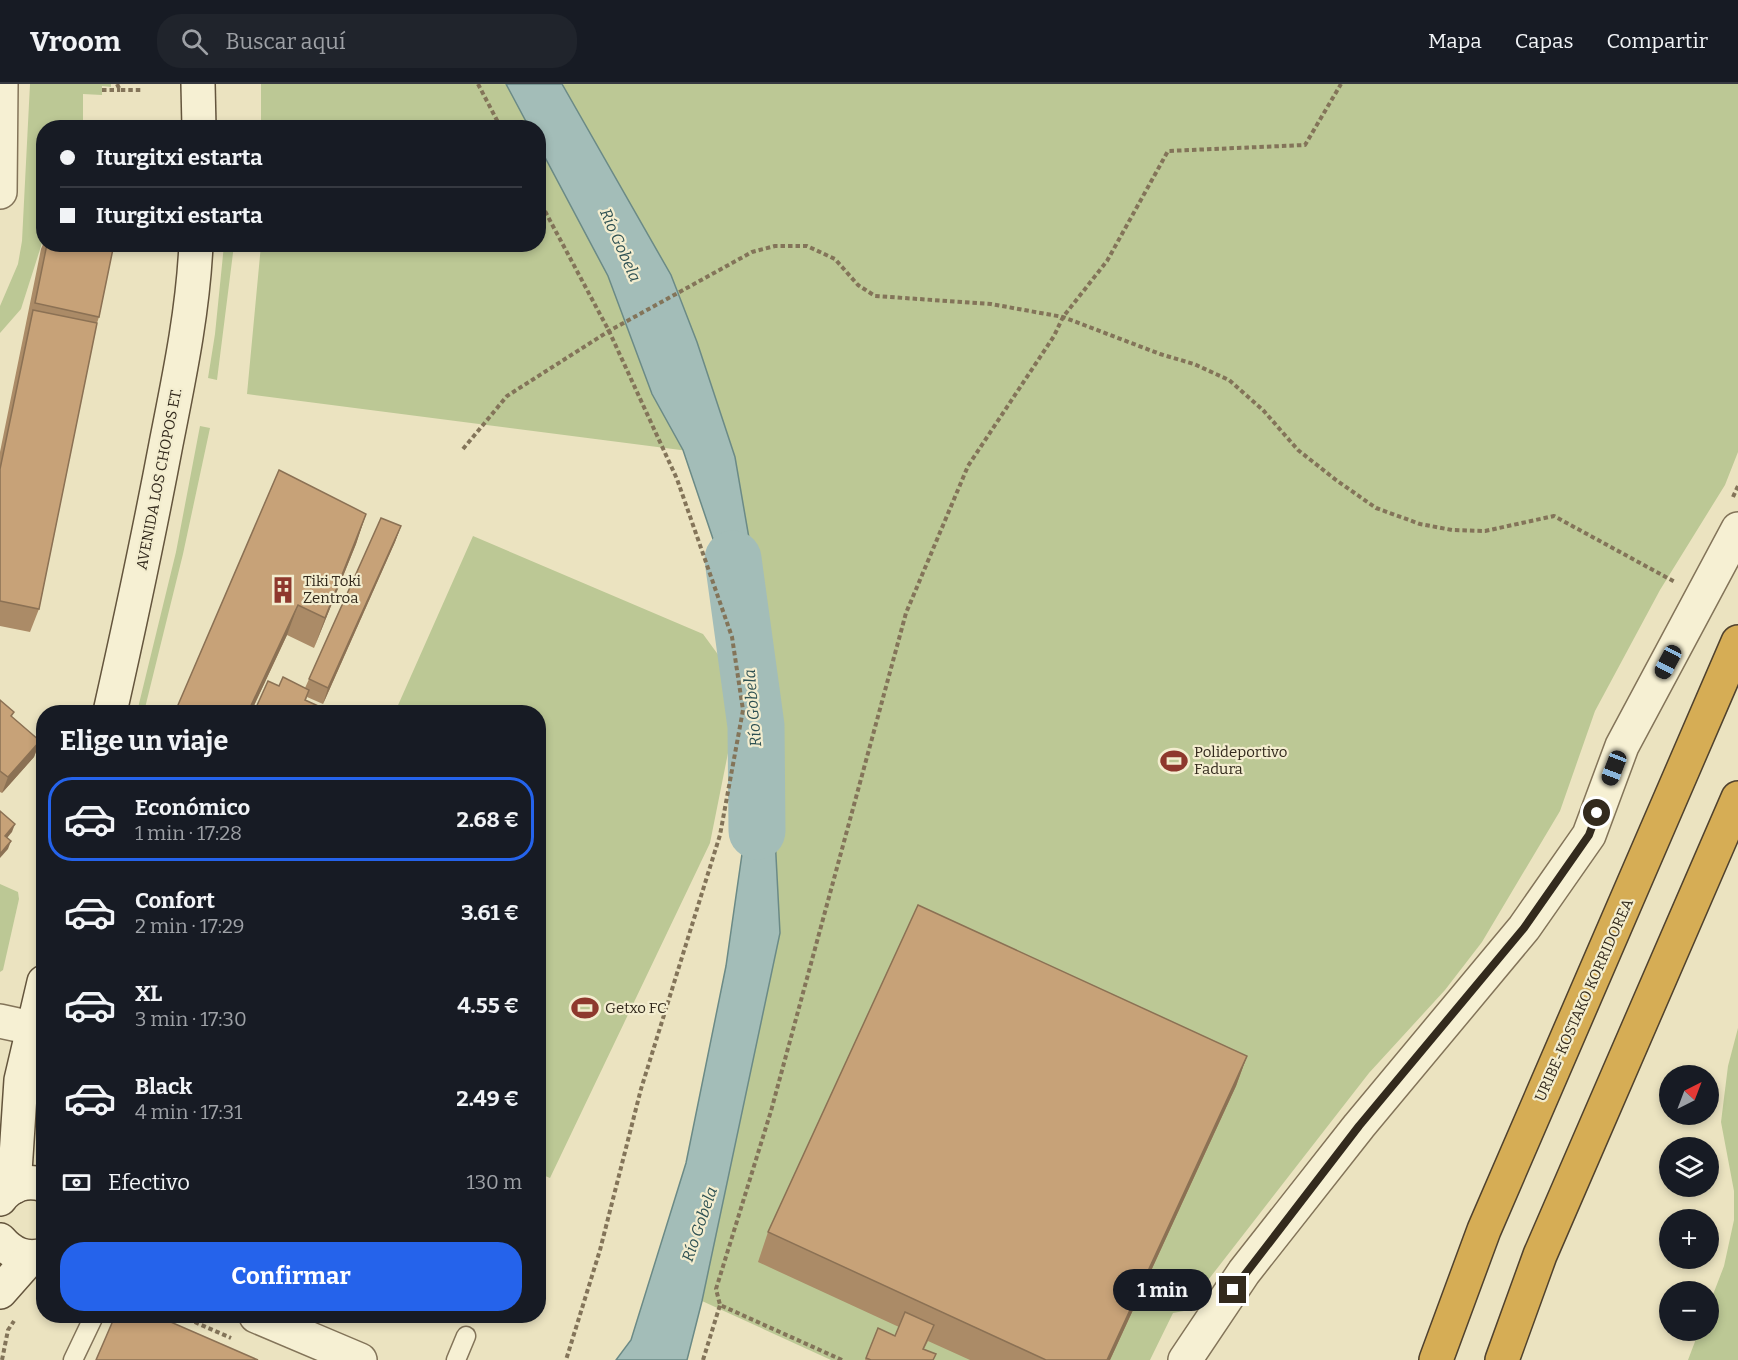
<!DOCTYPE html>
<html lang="es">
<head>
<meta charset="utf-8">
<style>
	body { margin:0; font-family:Bitter,serif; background:#20242c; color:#f1f3f6; height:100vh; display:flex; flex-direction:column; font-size:22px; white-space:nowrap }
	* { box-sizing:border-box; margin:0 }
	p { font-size:20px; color:#9ea1a6 }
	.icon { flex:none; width:33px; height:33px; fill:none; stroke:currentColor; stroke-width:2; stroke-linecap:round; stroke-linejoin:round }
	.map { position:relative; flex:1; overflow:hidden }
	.panel { position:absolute; left:36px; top:621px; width:510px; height:618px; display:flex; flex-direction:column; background:#171b24; border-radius:24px; box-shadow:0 3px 9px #0003 }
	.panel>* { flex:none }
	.hud { position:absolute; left:36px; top:36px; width:510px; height:132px; border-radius:24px; box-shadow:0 3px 9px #0003; display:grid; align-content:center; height:132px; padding:0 24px; background:#171b24 }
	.needle { width:39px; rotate:42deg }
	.buttons { position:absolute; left:1659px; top:981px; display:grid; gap:12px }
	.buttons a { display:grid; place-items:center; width:60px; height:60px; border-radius:50%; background:#171b24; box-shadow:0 3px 9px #0003; font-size:30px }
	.end { position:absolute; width:27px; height:27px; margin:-14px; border:8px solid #332a1d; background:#fff; box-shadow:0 0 0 3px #fff }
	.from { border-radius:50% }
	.bubble { position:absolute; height:42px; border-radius:21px; background:#171b24; box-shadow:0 3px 9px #0003; font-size:20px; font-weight:700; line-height:42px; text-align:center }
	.car { position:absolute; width:18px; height:36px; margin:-18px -9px; border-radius:8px; box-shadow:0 0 4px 2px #0007; background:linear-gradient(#222 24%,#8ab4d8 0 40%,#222 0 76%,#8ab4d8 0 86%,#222 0) }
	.hud b { display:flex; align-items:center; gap:21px; height:57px; font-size:22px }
	.hud b+b { border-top:2px solid #363941 }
	.hud i { width:15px; height:15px; background:#f1f3f6 }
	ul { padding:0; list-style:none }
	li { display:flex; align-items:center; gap:18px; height:84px; margin:0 12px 9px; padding:0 12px; border:3px solid transparent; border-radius:24px }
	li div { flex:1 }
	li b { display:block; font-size:22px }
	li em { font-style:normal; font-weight:700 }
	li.on { border-color:#2563eb }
	li>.icon { width:54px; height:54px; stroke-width:1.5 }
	h2 { padding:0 24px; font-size:27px; line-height:72px }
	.pay { display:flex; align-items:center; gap:15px; height:66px; padding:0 24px; font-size:22px }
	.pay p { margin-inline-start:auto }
	.button { display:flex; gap:12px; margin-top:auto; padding:12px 24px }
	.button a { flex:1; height:69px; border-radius:24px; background:#2563eb; color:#fff; font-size:24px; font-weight:700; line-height:69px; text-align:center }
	header { display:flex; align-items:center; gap:36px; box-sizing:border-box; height:84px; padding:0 30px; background:#171b24; border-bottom:2px solid #363941 }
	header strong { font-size:28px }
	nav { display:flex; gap:33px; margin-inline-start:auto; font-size:21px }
	.search { width:420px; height:54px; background:#20242c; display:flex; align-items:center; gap:15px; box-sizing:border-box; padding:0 21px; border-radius:24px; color:#9ea1a6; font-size:22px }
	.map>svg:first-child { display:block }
</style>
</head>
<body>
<header>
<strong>Vroom</strong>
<div class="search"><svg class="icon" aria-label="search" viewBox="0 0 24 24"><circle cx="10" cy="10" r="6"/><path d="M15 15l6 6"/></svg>Buscar aquí</div>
<nav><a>Mapa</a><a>Capas</a><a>Compartir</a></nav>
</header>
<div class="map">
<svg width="1738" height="1276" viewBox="0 0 1738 1276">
	<rect width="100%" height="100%" fill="#ebe3c0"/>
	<g fill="#bcc895">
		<polygon points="30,0 111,0 111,3 102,2 102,11 83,10 83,43 44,44 43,156 21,225 0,249 0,222 18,180 22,157"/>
		<polygon points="261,0 1738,0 1738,368 1725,401 1660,506 1595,627 1560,727 1482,858 1445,906 1369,989 1184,1227 1173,1229 1150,1276 831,1276 702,1217 780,849 764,541 735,373 247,310 261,161 538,160 538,44 261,43"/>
		<polygon points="224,161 234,161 217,296 208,294 215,250"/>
		<polygon points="200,342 210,344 183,470 144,628 137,628 176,468"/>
		<polygon points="473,452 703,550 722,576 732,613 728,669 710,759 550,1094 538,1089 538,628 395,628"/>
		<polygon points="0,800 18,808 19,815 3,886 0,888"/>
		<polygon points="1738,944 1738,1276 1688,1276 1699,1247 1708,1246 1709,1221 1724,1182 1734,1136 1734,1107 1721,1038 1728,982"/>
	</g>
	<polygon fill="#a3bdb8" stroke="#6b8a86" stroke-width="1.5" points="506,0 562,0 671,191 697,258 735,373 764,541 780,849 702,1217 687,1276 616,1276 631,1256 686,1079 726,882 765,609 683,366 652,310 608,192 539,62 538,44 529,43"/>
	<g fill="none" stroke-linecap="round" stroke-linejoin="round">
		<polyline stroke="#a3bdb8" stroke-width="57" points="733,475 756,642 757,747"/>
		<defs>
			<g id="lane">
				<polyline points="73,1276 94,1232"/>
				<polyline points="456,1276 466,1252"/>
			</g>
			<g id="street">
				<polyline points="0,108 1,0"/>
				<polyline points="0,937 32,944"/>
				<polyline points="256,1232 360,1276"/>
				<polyline points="1185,1276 1244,1188 1359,1042 1524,844 1589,751 1622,662 1738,445"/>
			</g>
			<g id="secondary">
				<polyline points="198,0 199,44"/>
				<path d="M110,628C130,539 149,450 166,360C179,294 193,228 196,160"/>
				<polyline points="14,1103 21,996 44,898"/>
				<path d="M0,1115C10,1101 27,1095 44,1101"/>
				<path d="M0,1156C12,1170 26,1176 44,1171"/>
				<polyline points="0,1208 31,1173"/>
			</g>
			<g id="highway">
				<polyline points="1436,1276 1484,1146 1738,558"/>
				<polyline points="1502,1276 1540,1171 1738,714"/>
			</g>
		</defs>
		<use href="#lane" stroke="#837459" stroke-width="21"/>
		<use href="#street" stroke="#837459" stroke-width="36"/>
		<use href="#secondary" stroke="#64553d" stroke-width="36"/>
		<use href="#highway" stroke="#50422e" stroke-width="36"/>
		<g stroke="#837459" stroke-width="4" stroke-dasharray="4.5 3" stroke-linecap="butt">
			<polyline points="117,0 120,6 143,6"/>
			<polyline points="478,0 501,44"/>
			<polyline points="102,6 120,6"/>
			<polyline points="538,114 609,247 677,395 732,553 743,626 720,751 641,1005 600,1166 566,1276"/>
			<polyline points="463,365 507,312 609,247 752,168 775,162 807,162 835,175 858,201 875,212 991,220 1063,233 1160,270 1194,280 1229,296 1263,326 1298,366 1336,396 1376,424 1420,440 1452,446 1485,447 1554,432 1675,498"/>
			<polyline points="1733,413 1738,402"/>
			<polyline points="181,1232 231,1254"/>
			<polyline points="2,1276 8,1246 14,1237"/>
			<polyline points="703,1276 720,1221"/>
			<polyline points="842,1276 720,1221 716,1205 771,1027 906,529 968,382 1054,252 1063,233 1107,177 1168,67 1305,61 1341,0"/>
		</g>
		<use href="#lane" stroke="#f6f0d3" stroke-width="18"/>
		<use href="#street" stroke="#f6f0d3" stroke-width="33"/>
		<use href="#secondary" stroke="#f6f0d3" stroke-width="33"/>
		<use href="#highway" stroke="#d6ad55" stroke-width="33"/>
	</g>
	<g fill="#ab8b67">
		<polygon points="44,158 44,160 114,160 99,233 97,239 39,525 30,548 0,542 0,368 41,165"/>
		<polygon points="366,430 356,460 314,564 287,551 251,628 175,628"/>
		<polygon points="401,442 395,458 323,620 307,613 306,616 279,602 305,604 309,595"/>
		<polygon points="0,616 12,633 40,657 34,673 2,709 0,708"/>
		<polygon points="1247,972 1236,1002 1110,1276 970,1276 928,1257 924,1265 934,1276 865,1276 878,1244 895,1252 899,1243 758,1178 768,1148"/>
	</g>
	<g fill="#8b7154">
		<polygon points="366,430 356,460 314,564 325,534"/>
		<polygon points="401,442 395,458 323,620 328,604"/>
		<polygon points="298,521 287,551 251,628 248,628"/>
		<polygon points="40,657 34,673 2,709 8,693"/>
		<polygon points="15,740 12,748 2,760 5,752"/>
		<polygon points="11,757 8,765 0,774 0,770"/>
		<polygon points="1247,972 1236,1002 1110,1276 1107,1276"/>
	</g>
	<g fill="#c7a278" stroke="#8b7154" stroke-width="1.5">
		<polygon points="47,160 114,160 99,233 35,219"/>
		<polygon points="33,226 97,239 39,525 0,517 0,385"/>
		<polygon points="279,386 366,430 325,534 298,521 248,628 175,628"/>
		<polygon points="381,434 401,442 328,604 309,595"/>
		<polygon points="283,593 309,606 305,616 323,624 321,628 254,628 268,597 279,602"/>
		<polygon points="0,616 14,628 11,632 40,657 8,693 0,687"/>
		<polygon points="0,727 15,740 5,752 11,757 0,770"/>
		<polygon points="918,821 1247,972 1107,1276 1046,1276 768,1148"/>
		<polygon points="905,1228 934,1241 923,1265 936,1270 933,1276 871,1276 866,1274 878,1244 895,1252"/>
		<polygon points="115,1232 157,1232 258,1276 96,1276"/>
	</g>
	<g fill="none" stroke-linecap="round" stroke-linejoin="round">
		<polyline stroke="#332a1d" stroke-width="8" points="1233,1206 1359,1042 1524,844 1589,751 1597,729"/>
	</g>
	<defs>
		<symbol id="building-bare" viewBox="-9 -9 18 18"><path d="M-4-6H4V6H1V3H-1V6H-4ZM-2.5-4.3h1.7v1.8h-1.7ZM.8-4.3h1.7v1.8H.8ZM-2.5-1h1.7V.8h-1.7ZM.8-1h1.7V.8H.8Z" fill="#8e382d" stroke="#f3edcf" stroke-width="2.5" paint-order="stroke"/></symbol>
		<symbol id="stadium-bare" viewBox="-9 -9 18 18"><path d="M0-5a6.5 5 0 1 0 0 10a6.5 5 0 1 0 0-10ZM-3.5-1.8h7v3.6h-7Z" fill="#8e382d" stroke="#f3edcf" stroke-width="2.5" paint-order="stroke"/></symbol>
	</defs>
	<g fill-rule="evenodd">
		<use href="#building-bare" x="264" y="487" width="38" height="38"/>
		<use href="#stadium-bare" x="1155" y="658" width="38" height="38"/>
		<use href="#stadium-bare" x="566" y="905" width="38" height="38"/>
	</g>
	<g text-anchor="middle" stroke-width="4.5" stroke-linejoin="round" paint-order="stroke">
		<g font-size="15" fill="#332a1d" stroke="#f3edcf">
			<text transform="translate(159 395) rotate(-79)" y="5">AVENIDA LOS CHOPOS ET.</text>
			<text transform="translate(1584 916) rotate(-66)" y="5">URIBE-KOSTAKO KORRIDOREA</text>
		</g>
		<g font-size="15" fill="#332a1d" stroke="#f3edcf" text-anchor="start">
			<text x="303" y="502">Tiki Toki<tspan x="303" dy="17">Zentroa</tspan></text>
			<text x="1194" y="673">Polideportivo<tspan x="1194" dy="17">Fadura</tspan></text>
			<text x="605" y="929">Getxo FC</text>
		</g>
		<g font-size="16" font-style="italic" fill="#2d5052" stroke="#f3edcf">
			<text transform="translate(621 161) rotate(66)" y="6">Río Gobela</text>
			<text transform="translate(752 624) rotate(-95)" y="6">Río Gobela</text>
			<text transform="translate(699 1140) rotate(-71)" y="6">Río Gobela</text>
		</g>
	</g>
</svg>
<div class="buttons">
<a><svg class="needle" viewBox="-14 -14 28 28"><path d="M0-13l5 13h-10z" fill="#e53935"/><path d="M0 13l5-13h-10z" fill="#9ea1a6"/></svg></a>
<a><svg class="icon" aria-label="layers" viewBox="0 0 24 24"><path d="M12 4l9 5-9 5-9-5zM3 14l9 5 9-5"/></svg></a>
<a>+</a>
<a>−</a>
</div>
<i class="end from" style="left:1597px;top:729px"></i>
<i class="end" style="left:1233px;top:1206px"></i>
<div class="bubble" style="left:1113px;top:1185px;width:99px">1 min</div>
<i class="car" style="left:1668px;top:578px;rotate:208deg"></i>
<i class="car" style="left:1614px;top:684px;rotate:201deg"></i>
<div class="hud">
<b><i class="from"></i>Iturgitxi estarta</b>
<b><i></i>Iturgitxi estarta</b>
</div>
<section class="panel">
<h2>Elige un viaje</h2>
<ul>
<li class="on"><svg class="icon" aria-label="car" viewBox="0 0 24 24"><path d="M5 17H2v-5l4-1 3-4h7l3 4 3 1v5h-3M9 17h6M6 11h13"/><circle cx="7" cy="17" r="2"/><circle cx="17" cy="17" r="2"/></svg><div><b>Económico</b><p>1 min · 17:28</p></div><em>2.68 €</em></li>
<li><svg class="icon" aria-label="car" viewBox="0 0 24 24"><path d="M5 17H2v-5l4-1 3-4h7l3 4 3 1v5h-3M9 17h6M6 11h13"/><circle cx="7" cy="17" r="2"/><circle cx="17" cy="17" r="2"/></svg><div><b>Confort</b><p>2 min · 17:29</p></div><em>3.61 €</em></li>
<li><svg class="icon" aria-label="car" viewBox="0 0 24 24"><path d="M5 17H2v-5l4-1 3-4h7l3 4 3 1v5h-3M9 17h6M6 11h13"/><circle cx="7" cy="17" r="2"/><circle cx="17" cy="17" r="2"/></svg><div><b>XL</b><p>3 min · 17:30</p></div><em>4.55 €</em></li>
<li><svg class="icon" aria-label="car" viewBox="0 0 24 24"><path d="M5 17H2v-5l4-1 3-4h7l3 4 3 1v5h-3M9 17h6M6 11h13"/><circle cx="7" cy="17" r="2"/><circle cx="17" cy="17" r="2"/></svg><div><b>Black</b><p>4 min · 17:31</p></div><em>2.49 €</em></li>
</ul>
<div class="pay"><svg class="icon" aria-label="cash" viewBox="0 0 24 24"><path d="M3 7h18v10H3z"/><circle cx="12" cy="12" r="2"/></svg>Efectivo<p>130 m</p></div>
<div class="button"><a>Confirmar</a></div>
</section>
</div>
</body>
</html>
